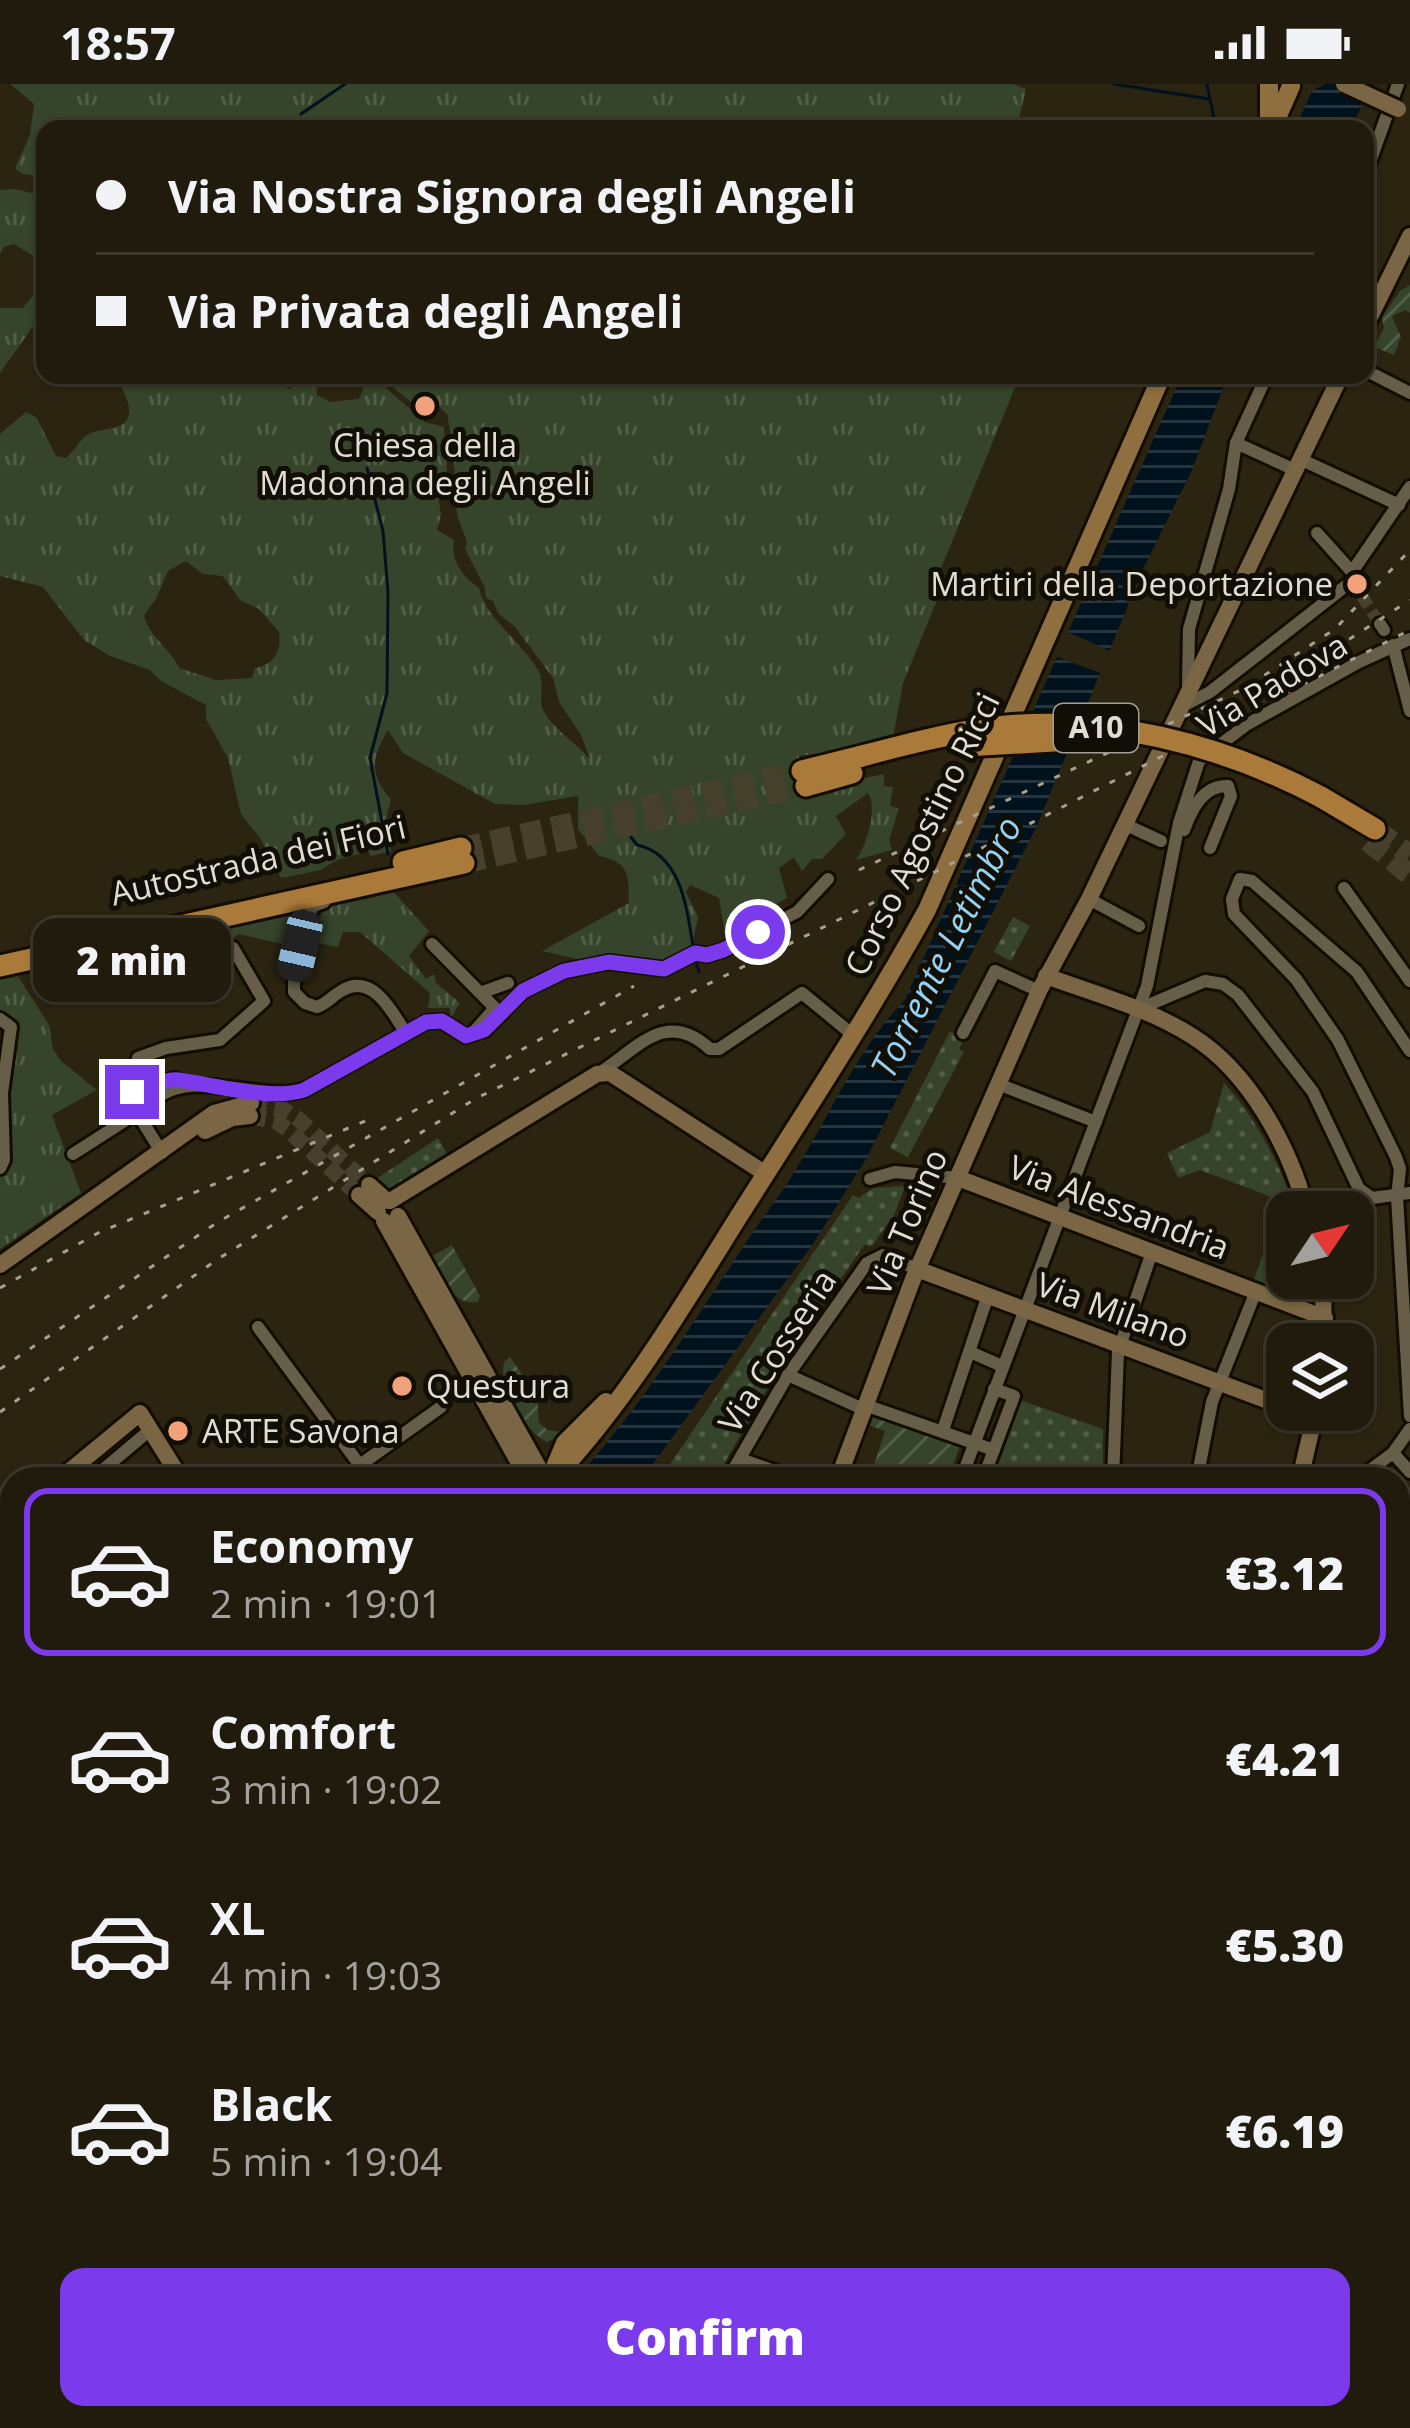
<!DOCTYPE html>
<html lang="en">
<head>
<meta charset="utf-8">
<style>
	body { margin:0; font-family:"Open Sans",sans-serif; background:#282415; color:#f1f3f6; height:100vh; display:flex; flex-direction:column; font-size:45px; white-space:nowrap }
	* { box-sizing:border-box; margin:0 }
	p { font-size:39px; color:#a2a19d }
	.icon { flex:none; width:66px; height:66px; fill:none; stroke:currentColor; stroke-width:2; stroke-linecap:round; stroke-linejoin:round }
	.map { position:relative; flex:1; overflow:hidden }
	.side { position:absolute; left:0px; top:1383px; width:1410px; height:963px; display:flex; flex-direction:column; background:#201b0c; border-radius:36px 36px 0 0; box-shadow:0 3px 9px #0004,0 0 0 3px #3d392d }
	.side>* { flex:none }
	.guide { position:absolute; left:36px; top:36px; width:1338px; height:264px; border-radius:24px; box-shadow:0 3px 9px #0004,0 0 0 3px #3d392d; display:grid; align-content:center; height:264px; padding:0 60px; background:#201b0c }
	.needle { width:78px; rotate:55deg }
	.tools { position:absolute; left:1266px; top:1107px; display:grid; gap:24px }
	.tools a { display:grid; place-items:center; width:108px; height:108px; border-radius:24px; background:#201b0c; box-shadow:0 3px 9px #0004,0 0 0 3px #3d392d; font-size:60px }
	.end { position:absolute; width:54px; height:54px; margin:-27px; border:15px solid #7c3aed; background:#fff; box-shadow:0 0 0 6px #fff }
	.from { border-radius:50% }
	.bubble { position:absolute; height:84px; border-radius:24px; background:#201b0c; box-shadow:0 3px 9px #0004,0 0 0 3px #3d392d; font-size:39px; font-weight:800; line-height:84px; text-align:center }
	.car { position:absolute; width:36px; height:72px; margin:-36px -18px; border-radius:15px; box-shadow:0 0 9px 3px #0007; background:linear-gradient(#222 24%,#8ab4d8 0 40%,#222 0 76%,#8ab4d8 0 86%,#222 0) }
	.guide b { display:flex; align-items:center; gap:42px; height:114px; font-size:45px }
	.guide b+b { border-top:3px solid #3d392d }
	.guide i { width:30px; height:30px; background:#f1f3f6 }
	ul { padding:21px 0 0; list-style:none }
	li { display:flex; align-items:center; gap:36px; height:168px; margin:0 24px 18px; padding:0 36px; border:6px solid transparent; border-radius:24px }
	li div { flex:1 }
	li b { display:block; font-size:45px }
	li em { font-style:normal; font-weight:800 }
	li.on { border-color:#7c3aed }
	li>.icon { width:108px; height:108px; stroke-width:1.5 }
	.button { display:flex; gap:24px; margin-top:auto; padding:24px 60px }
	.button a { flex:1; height:138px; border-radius:24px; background:#7c3aed; color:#fff; font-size:48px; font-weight:800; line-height:138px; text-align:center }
	.status { display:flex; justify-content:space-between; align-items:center; height:84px; padding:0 60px; background:#201b0c; direction:ltr }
	.status svg { height:33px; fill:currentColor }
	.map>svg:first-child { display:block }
</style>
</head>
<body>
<div class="status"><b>18:57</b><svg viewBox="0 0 49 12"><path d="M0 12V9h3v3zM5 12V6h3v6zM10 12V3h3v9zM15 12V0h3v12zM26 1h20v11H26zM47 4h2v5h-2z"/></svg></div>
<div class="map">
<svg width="1410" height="2344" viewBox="0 0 1410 2344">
	<defs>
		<pattern id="grass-tufts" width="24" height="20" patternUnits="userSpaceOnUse" patternTransform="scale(3)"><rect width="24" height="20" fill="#35442b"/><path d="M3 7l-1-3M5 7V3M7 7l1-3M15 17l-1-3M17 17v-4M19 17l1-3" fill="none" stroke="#525f49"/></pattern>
		<pattern id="park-dots" width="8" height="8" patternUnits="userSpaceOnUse" patternTransform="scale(3)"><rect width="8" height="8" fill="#35442b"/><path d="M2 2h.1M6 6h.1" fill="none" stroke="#525f49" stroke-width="1.8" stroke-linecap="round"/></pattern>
		<pattern id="garden-furrows" width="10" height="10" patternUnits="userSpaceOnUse" patternTransform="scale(3)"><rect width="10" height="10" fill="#35442b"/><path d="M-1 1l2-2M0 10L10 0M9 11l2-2" fill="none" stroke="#525f49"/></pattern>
		<pattern id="water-rules" width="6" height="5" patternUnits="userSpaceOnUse" patternTransform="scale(3)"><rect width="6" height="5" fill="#00121e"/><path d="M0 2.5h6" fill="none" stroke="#25343e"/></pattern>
	</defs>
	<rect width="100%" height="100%" fill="#2b2410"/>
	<g fill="url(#grass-tufts)" fill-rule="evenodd">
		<path d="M10,0H1013L1026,5L1017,43L1004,45H45V91C34,92 22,92 15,84L30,51L34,20Z"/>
		<polygon points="14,105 45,112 45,204 36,200 35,173 14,160 4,163 0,170 0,106"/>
		<polygon points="33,211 42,216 43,228 0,289 0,224 23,224"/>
		<path d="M119,291H264L289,305L297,300L302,291H316L317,311L330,318L359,315L368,293L378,297L425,338L444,343L447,390L437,402L441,431L437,446L454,456C450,476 463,493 479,504C485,534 524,560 539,588C545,598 538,614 543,626C552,644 576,659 590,675L581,651L559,618L553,594L515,543L498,529L493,517L486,514L485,504L465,465L467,458L457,431L453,363L447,330L426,310L411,318L378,291H1020L940,487L946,494L903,599L892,659L799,672V680L845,698L884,690V702L893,703L890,722L899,724L889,756L892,766L856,776C867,761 878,723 868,709L836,732L846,750L822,775H812L802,787L794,773L779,784L787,814L725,850L719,814L690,801L686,808L698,833L691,867L665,881L619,874L582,876L542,867L629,819C628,795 632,778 599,772L578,745V712L523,721L495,720L403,669L388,646C371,675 369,689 391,716L387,731L391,767L371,772L368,767L337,776L320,786L281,794L260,754L241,730L228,674L206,635V621L161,597L150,586L110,572L84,556L43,503L0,492V350L26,328L36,333L56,372L66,374C74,367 79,357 87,351C100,342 126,350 129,329C131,317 119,304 119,291ZM186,477L203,490L223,492L240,516L259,525L279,548C282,567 274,581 255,584L252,594L216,596L179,584C170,563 149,554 144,531L156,515L168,487Z"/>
		<polygon points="390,804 429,847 409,872 426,895 434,890 436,899 460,919 450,935 450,924 428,924 430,909 360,848 343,848 338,863 312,858 324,822 370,814 373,805"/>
		<polygon points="308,819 296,841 289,842 291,862 239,850 184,886 147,882 126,859"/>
		<polygon points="14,886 49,941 53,965 61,977 97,1006 52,1031 81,1109 0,1165 0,1093 10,1076 9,977 16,940 0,927 0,889"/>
		<polygon points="12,1640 12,1709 0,1709 0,1647 4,1649"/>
	</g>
	<g fill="url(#park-dots)">
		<polygon points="1013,833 1030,842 1011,877 994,868"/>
		<polygon points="950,947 964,955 959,965 964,968 908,1073 890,1064"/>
		<path d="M1224,999C1255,1032 1283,1085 1295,1128H1287V1194H1309L1311,1219L1254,1196L1278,1126L1269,1112L1200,1086L1178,1094L1167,1069L1210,1048Z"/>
		<polygon points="438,1054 449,1073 393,1106 386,1105 376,1095"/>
		<polygon points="905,1102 895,1129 872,1162 864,1161 777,1288 715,1395 660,1395 853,1111 859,1114 873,1104"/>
		<polygon points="1020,1316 1103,1345 1103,1395 990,1395"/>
	</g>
	<g fill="url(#garden-furrows)">
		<polygon points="1410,201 1410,229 1405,226 1392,232 1401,253 1394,271 1374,263 1384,244 1382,233 1400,207"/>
		<path d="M452,1161L480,1212L478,1218C450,1222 444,1193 432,1172Z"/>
		<path d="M510,1273L537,1312L539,1338L547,1346L566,1348L547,1358C523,1345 498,1305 504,1278Z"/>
		<polygon points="870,1329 961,1359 948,1395 890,1395 872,1387 885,1347 866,1340"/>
		<polygon points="1403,2107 1407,2107 1410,2115 1407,2251 1398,2247 1398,2110"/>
	</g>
	<g fill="url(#water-rules)">
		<polygon points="1325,0 1373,0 1350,45 1295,45 1312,7"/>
		<path d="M1182,291H1228L1192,386L1144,483L1036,744L866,1075L813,1160L642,1395H576C645,1318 691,1241 748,1156C763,1132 781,1111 795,1087C830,1031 858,964 905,916Z"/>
		<polygon points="12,2038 12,2121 0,2134 0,2052"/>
	</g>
	<polygon fill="#2b2410" points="1063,546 1117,570 1108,592 1052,571"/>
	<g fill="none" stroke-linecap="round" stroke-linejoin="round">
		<g stroke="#00121e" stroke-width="3">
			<polyline points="1114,0 1209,15"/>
			<polyline points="1207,0 1216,45"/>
			<polyline points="301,30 345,0"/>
			<polyline points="367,384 383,447 388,508 387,609 370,674 388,770"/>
			<path d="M628,749L637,761C681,770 687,824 693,863"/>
			<polyline points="695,874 699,888"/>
		</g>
		<polyline stroke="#46402d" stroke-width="12" stroke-dasharray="12 6" stroke-linecap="butt" points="1352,497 1380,540"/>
		<g stroke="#46402d" stroke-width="16" stroke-dasharray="16 8" stroke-linecap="butt">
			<polyline points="251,1019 282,1025 297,1034 369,1101"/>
			<polyline points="250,1032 276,1037 287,1045 359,1111"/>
		</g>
		<g stroke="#46402d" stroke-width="21" stroke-dasharray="21 10" stroke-linecap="butt">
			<polyline points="1375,745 1410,771"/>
			<polyline points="1368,757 1410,791"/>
			<polyline points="461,764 802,687"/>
			<polyline points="464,779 806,702"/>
		</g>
		<defs>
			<g id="street">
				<polyline points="1365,92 1398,0"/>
				<polyline points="1365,286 1410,309"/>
				<polyline points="1236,359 1295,386"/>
				<polyline points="1300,375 1399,421"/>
				<polyline points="1317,449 1352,488"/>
				<polyline points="1380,540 1384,546"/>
				<polyline points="1393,561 1410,627"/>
				<polyline points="1188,601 1189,545 1229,405 1236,359 1267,291"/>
				<polyline points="1183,622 1210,608 1352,497 1352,488 1410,403"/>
				<polyline points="1124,740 1161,757"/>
				<path d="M1184,746C1192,725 1203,701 1228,702L1231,712L1210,764"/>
				<polyline points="1344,804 1410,897"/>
				<polyline points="1089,815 1139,842"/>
				<path d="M324,818L313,822L309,831L294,890V908L305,919L317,923C328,919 333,911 343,906C373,889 393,929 405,948"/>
				<polyline points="432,860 495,924 472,950"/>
				<polyline points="483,908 508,899"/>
				<polyline points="1139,925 1205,897 1223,900 1238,911 1313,1008 1359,1105 1372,1114 1410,1109"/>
				<polyline points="0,935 11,943 2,1009 4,1076 0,1084"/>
				<polyline points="963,949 995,887 1039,907"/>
				<polyline points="1410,967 1357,888 1252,797 1240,795 1232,815 1234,830 1296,895 1338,956 1396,1073 1400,1085 1397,1113 1410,1332"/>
				<path d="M601,988C640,962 667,925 710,965H719L802,909L853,951"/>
				<polyline points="998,1000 1096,1038"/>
				<polyline points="132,1008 174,995 189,999"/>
				<path d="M162,1069L141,1035C169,972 257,1020 304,1006L426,938L442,937L466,952L485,946L523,907L564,887L609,878L664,885L695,869L707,871L723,866L797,828L828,795"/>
				<polyline points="73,1070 126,1036 138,974 166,964 220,956 264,917 233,864"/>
				<polyline points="870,1095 895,1088 958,1094"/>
				<polyline points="258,1243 370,1395"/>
				<polyline points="970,1268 1002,1282"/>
				<polyline points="788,1291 863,1325"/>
				<polyline points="865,1321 994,1366"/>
				<polyline points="943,1346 988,1211"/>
				<polyline points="1393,1369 1410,1388"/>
				<polyline points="740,1375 797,1395"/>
				<polyline points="360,1381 441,1323"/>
				<polyline points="92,1395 150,1346"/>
				<polyline points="728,1395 788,1291 867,1179 883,1171 917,1185"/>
				<polyline points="961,1395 1147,902 1179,739 1199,677 1246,641 1359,578 1410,555"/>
				<polyline points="983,1395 1014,1312 994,1305"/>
				<polyline points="1113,1395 1118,1268 1152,1168"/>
				<polyline points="1197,1395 1212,1318 1256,1207"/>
				<polyline points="1358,1395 1393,1369 1410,1345"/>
				<polyline points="1398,1543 1410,1541"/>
				<polyline points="1398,1585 1410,1580"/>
				<polyline points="12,1599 3,1609 5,1614 12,1615"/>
				<polyline points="0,1829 12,1834"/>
				<polyline points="1398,1961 1410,1971"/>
				<polyline points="129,2334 141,2344"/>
				<polyline points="364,2334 375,2344"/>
				<polyline points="1035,2334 1052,2339 1062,2334"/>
				<polyline points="1160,2344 1164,2334"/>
				<polyline points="1283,2344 1285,2334"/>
				<polyline points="1360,2344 1363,2334"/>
			</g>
			<g id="secondary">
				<polyline points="1365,243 1410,152"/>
				<path d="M1046,892C1095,910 1148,924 1192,952C1250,988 1290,1064 1307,1128"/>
				<polyline points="205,1047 232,1034 250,1032"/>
				<polyline points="958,1094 1325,1234"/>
				<polyline points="369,1101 387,1117"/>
				<polyline points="359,1111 378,1128"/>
				<polyline points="390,1117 597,990 610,989 766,1090"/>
				<polyline points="398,1132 545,1395"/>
				<polyline points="384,1137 528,1395"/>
				<polyline points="0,1181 214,1029 251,1019"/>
				<polyline points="917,1185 1287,1324"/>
				<polyline points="1323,1194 1324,1260"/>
				<polyline points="60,1395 140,1329 181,1395"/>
				<polyline points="838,1395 913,1195 1039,907 1089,815 1341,291"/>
				<polyline points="1300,1395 1316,1326"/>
				<polyline points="0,1444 12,1435"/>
				<polyline points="0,1479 12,1492"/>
				<polyline points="1398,2096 1410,2101"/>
				<polyline points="602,2334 615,2344"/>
				<polyline points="936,2334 945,2344"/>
				<polyline points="74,2344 83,2334"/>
				<polyline points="203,2344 212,2334"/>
				<polyline points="344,2344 352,2334"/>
				<polyline points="440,2344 449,2334"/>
				<polyline points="694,2344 702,2334"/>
			</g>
			<g id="primary">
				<polyline points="1269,43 1269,0"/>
				<polyline points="1272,45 1291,2"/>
				<polyline points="550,1395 565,1359 606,1318"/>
				<path d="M553,1395C627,1316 682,1223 739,1132C803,1031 869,931 927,826L1162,291"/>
				<polyline points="0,2012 12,1999"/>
			</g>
			<g id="highway">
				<polyline points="802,687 862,672"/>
				<polyline points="806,702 852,689"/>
				<polyline points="1321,713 1375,745"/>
				<polyline points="403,778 461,764"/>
				<polyline points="0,882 464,779"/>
			</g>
		</defs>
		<use href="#street" stroke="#130d00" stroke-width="18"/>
		<use href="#secondary" stroke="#130d00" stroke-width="22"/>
		<use href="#primary" stroke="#130d00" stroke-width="24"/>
		<use href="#highway" stroke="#130d00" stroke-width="27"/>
		<use href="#street" stroke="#665e49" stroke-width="12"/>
		<use href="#secondary" stroke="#7a6644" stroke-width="16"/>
		<use href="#primary" stroke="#8f6f40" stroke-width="18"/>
		<use href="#highway" stroke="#aa7a3a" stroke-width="21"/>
		<g stroke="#a6a192" stroke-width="3" stroke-dasharray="6 12" stroke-linecap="butt">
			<polyline points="1334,565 1410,516"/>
			<polyline points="859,786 1245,604 1335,545 1410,466"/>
			<polyline points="0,1204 98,1149 370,1035"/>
			<polyline points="0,1285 218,1138 634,902"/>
			<polyline points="0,1328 218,1175 475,1015 925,793 1410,546"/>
		</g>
		<defs>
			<polyline id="secondary-bridge" points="1344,0 1398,25"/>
			<g id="highway-bridge">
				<polyline points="965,662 1071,656"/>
				<path d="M862,672C904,661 946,650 989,644C1102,629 1221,660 1321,713"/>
			</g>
		</defs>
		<use href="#secondary-bridge" stroke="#130d00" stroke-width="22" stroke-linecap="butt"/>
		<use href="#highway-bridge" stroke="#130d00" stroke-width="27" stroke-linecap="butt"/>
		<use href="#secondary-bridge" stroke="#7a6644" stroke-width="16"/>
		<use href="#highway-bridge" stroke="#aa7a3a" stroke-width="21"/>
	</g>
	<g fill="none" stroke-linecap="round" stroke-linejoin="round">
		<path stroke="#7c3aed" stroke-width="15" d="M132,1008C147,1005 164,994 179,996C215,1001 271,1017 304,1006L426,938L442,937L466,952L484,946L523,907L564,887L609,878L664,885L695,869L707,871L723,866L758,848"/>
	</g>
	<g fill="#f1a17b" stroke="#110e06" stroke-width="4.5">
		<circle cx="425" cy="322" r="12"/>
		<circle cx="1357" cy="500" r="12"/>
		<circle cx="402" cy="1302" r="12"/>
		<circle cx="178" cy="1347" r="12"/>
	</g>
	<g text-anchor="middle" stroke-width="10" stroke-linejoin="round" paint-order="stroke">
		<rect fill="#110e06" stroke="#a39f94" stroke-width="3" x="1054" y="620" width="84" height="48" rx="9"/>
		<g font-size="30" font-weight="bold" fill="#e1ddd1">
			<text x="1096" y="654">A10</text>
		</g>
		<g font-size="33" fill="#e1ddd1" stroke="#110e06" text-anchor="start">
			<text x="425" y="373" text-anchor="middle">Chiesa della<tspan x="425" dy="38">Madonna degli Angeli</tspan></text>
			<text x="1333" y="512" text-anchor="end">Martiri della Deportazione</text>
			<text x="426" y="1314">Questura</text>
			<text x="202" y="1359">ARTE Savona</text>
		</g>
		<g font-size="33" fill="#e1ddd1" stroke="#110e06">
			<text transform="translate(1272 601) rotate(-31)" y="12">Via Padova</text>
			<text transform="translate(922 750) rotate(-64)" y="12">Corso Agostino Ricci</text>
			<text transform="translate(258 776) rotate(-13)" y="12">Autostrada dei Fiori</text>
			<text transform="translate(1119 1123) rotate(21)" y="12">Via Alessandria</text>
			<text transform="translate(907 1138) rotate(-67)" y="12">Via Torino</text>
			<text transform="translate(1113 1226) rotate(20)" y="12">Via Milano</text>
			<text transform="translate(777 1267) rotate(-57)" y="12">Via Cosseria</text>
		</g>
		<g font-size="36" font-style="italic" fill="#93d2f5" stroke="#110e06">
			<text transform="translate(946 863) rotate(-63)" y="13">Torrente Letimbro</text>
		</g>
	</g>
</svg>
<div class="tools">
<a><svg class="needle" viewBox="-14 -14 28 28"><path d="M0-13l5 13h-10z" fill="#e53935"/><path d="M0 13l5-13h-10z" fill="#a2a19d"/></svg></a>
<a><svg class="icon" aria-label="layers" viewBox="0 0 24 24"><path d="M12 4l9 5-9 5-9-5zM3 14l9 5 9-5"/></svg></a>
</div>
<i class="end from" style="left:758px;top:848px"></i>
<i class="end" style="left:132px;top:1008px"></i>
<div class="bubble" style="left:33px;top:834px;width:198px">2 min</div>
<i class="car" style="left:300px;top:862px;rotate:193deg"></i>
<div class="guide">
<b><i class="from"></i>Via Nostra Signora degli Angeli</b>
<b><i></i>Via Privata degli Angeli</b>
</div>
<section class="side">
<ul>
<li class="on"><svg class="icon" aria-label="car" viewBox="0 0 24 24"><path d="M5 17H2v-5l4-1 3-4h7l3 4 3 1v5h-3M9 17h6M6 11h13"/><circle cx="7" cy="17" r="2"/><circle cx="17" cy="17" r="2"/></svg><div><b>Economy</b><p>2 min · 19:01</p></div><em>€3.12</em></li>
<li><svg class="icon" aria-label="car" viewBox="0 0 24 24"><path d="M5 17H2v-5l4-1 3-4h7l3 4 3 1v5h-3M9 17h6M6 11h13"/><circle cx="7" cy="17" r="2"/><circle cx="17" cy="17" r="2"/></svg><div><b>Comfort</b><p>3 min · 19:02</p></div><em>€4.21</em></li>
<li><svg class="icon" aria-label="car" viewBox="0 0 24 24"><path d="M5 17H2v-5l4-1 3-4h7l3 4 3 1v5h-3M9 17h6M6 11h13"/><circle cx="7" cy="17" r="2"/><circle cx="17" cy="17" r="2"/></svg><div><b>XL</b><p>4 min · 19:03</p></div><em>€5.30</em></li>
<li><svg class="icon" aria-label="car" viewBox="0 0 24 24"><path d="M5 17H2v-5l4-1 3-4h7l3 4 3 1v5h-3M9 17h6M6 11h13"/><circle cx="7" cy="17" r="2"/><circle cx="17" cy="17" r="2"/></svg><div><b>Black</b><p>5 min · 19:04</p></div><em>€6.19</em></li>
</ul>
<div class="button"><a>Confirm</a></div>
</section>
</div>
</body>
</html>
